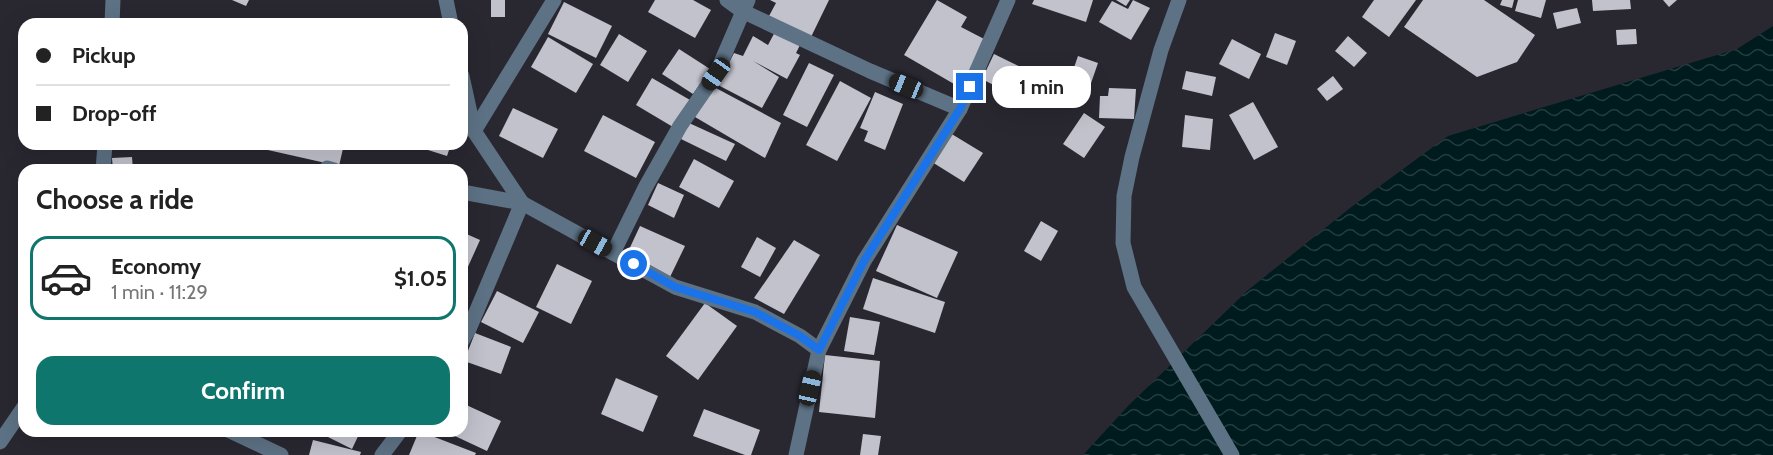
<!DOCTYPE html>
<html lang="en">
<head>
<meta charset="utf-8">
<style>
	body { margin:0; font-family:Cabin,sans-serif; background:#f2f2f2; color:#222; height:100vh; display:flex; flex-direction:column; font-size:22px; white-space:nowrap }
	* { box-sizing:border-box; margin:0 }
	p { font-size:20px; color:#767676 }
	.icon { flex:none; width:33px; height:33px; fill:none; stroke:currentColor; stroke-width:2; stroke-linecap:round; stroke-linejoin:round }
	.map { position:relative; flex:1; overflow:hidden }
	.drawer { position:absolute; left:18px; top:164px; width:450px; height:273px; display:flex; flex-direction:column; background:#fff; border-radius:18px; box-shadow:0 6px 24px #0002 }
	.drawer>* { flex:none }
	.banner { position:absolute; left:18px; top:18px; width:450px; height:132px; border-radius:18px; box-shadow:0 6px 24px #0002; display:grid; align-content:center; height:132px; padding:0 18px; background:#fff }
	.end { position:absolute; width:27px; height:27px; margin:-14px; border:8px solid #1a73e8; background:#fff; box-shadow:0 0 0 3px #fff }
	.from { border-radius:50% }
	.bubble { position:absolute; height:42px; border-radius:18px; background:#fff; box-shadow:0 6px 24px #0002; font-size:20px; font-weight:700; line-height:42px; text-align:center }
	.car { position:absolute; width:18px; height:36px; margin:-18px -9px; border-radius:8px; box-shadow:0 0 4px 2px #0007; background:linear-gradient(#222 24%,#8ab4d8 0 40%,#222 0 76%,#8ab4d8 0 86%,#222 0) }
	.banner b { display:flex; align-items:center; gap:21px; height:57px; font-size:22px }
	.banner b+b { border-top:2px solid #e0e0e0 }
	.banner i { width:15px; height:15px; background:#222 }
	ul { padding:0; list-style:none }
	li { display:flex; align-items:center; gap:18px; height:84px; margin:0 12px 9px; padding:0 6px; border:3px solid #e0e0e0; border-radius:18px }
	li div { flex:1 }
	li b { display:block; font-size:22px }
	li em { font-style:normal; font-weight:700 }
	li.current { border-color:#0f766e }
	li>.icon { width:54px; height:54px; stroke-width:1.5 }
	h2 { padding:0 18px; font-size:27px; line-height:72px }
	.cta { display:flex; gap:12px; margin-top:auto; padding:12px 18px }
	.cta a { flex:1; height:69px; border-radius:18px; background:#0f766e; color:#fff; font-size:24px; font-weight:700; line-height:69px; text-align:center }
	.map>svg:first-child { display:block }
</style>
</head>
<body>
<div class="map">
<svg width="1773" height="455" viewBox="0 0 1773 455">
	<defs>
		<pattern id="water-waves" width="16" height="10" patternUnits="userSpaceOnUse" patternTransform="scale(1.5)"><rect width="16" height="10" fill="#001b1d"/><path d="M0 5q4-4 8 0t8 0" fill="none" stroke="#253c3e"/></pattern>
	</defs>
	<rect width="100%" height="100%" fill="#292831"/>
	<polygon fill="url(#water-waves)" points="1773,26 1773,455 1083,455 1129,405 1247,291 1350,208 1448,136 1737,49"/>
	<g fill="#c2c2cd">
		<polygon points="232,0 249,0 246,6"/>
		<rect x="491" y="0" width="14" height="17"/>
		<polygon points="655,0 693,0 711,10 695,38 648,12"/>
		<polygon points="770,0 829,0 811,37 769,16 776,3"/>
		<polygon points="937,0 967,17 961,27 988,41 961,88 904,55"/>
		<polygon points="1034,0 1093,0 1086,22 1032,4"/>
		<polygon points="1116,0 1130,0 1126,6"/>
		<polygon points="1133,0 1150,8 1131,40 1099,22 1112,1 1128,9"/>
		<polygon points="1374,0 1416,0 1389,37 1362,17"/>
		<polygon points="1423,0 1484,0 1535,35 1517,62 1477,77 1404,27"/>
		<polygon points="1502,0 1514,0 1512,8 1500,5"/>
		<polygon points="1518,0 1546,0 1541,18 1515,11"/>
		<polygon points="1592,0 1630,0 1631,9 1593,11"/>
		<polygon points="1663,0 1677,0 1669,7"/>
		<polygon points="564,2 612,26 596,58 548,34"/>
		<polygon points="1577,8 1581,23 1557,29 1553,13"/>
		<polygon points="1636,29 1637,44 1617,45 1616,30"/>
		<polygon points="776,30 801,43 796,53 800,55 787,79 753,61 779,77 762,108 718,85 734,53 743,56 753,36 768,45"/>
		<polygon points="1275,33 1296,41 1287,65 1266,57"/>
		<polygon points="619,34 647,51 628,82 600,65"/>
		<polygon points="1348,36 1367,53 1354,67 1335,51"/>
		<polygon points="548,37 593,64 576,93 531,67"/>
		<polygon points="1232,39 1261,54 1249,79 1219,64"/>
		<polygon points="679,49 710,69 693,94 662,74"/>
		<polygon points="994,54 1043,78 1030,104 982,79"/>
		<polygon points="1078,56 1098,63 1089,89 1069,82"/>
		<polygon points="809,63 834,75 807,127 783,115"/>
		<polygon points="1186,71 1216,77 1212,96 1182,89"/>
		<polygon points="1333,76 1343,89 1327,101 1317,89"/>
		<polygon points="652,78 690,100 673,127 636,105"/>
		<polygon points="840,81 871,98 837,161 806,145"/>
		<polygon points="714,87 781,123 765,158 695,117"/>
		<polygon points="1109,88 1136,89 1134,119 1099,118 1100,96 1108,96"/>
		<polygon points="875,92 903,104 885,150 864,141 868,131 860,128"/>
		<polygon points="1253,102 1278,147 1254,160 1229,115"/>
		<polygon points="513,108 558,129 543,158 499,136"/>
		<polygon points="1084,113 1105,127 1084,158 1063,144"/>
		<polygon points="603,115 655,142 636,178 584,151"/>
		<polygon points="1185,115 1213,119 1210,150 1182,147"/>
		<polygon points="689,123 735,144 726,161 681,139"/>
		<polygon points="950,133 983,153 964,182 932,162"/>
		<polygon points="260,144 344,144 339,166 259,148"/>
		<polygon points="409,144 451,144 447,156"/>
		<polygon points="132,157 133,170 113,170 112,158"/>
		<polygon points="694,159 734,181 719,208 679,187"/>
		<polygon points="658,183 684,195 674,218 648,205"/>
		<polygon points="1041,221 1058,231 1041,261 1024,251"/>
		<polygon points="897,225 958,252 937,298 876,271"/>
		<polygon points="640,226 685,246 670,277 626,256"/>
		<polygon points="462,232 480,240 462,280"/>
		<polygon points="757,237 776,248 760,277 741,267"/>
		<polygon points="794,240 820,255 784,314 754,298"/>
		<polygon points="557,264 592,281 571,324 536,307"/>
		<polygon points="873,278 945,302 935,333 863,309"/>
		<polygon points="497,291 539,312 523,343 481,322"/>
		<polygon points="705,303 737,326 698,380 666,356"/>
		<polygon points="850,317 880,322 874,355 844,351"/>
		<polygon points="475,333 511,347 501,374 464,361"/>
		<polygon points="825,355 880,361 875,418 819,412"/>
		<polygon points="616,378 658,396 643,432 601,414"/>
		<polygon points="462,403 501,421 487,451 442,430 462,430"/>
		<polygon points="704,409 760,430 751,455 745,455 693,436"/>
		<polygon points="314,430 361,430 352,449"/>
		<polygon points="419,431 476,453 475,455 409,455"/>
		<polygon points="863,434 881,436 878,455 860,455"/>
		<polygon points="313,440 361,452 360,455 309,455"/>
	</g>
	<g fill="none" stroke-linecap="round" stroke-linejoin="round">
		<g stroke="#5d7285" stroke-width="15">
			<polyline points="446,0 451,24"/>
			<polyline points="727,0 742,11 870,71 960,109"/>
			<polyline points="1179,0 1161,50 1132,157 1124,196 1123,243 1134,287 1232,455"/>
			<polyline points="112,24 113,0"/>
			<polyline points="462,76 474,131 522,203 469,329 462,341"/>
			<polyline points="474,131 554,0"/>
			<polyline points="327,168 334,170"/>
			<polyline points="103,170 105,144"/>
			<polyline points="462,192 522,203 675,287 755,312 800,336 819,350 796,455"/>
			<polyline points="613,253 645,188 680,126 716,74 748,0"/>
			<polyline points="819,350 864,261 960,109 1008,0"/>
			<polyline points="228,430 281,455"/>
			<polyline points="0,442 24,407"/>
			<polyline points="382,455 401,430"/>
		</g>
	</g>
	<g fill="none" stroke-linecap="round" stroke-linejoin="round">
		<polyline stroke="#1a73e8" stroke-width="8" points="634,264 675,287 755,312 800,336 819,350 864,261 960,109 970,87"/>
	</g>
</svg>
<i class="end from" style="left:634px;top:264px"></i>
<i class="end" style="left:970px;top:87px"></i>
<div class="bubble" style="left:992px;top:66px;width:99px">1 min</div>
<i class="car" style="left:716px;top:74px;rotate:215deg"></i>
<i class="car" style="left:906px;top:86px;rotate:292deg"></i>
<i class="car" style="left:595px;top:243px;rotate:119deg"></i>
<i class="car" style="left:810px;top:388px;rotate:13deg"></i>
<div class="banner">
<b><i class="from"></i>Pickup</b>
<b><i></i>Drop-off</b>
</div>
<section class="drawer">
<h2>Choose a ride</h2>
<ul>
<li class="current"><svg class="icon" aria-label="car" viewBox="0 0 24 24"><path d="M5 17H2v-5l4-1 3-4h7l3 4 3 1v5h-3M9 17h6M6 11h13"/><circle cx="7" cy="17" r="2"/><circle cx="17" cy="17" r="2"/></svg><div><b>Economy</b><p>1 min · 11:29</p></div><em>$1.05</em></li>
</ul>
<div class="cta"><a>Confirm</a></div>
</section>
</div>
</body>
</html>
